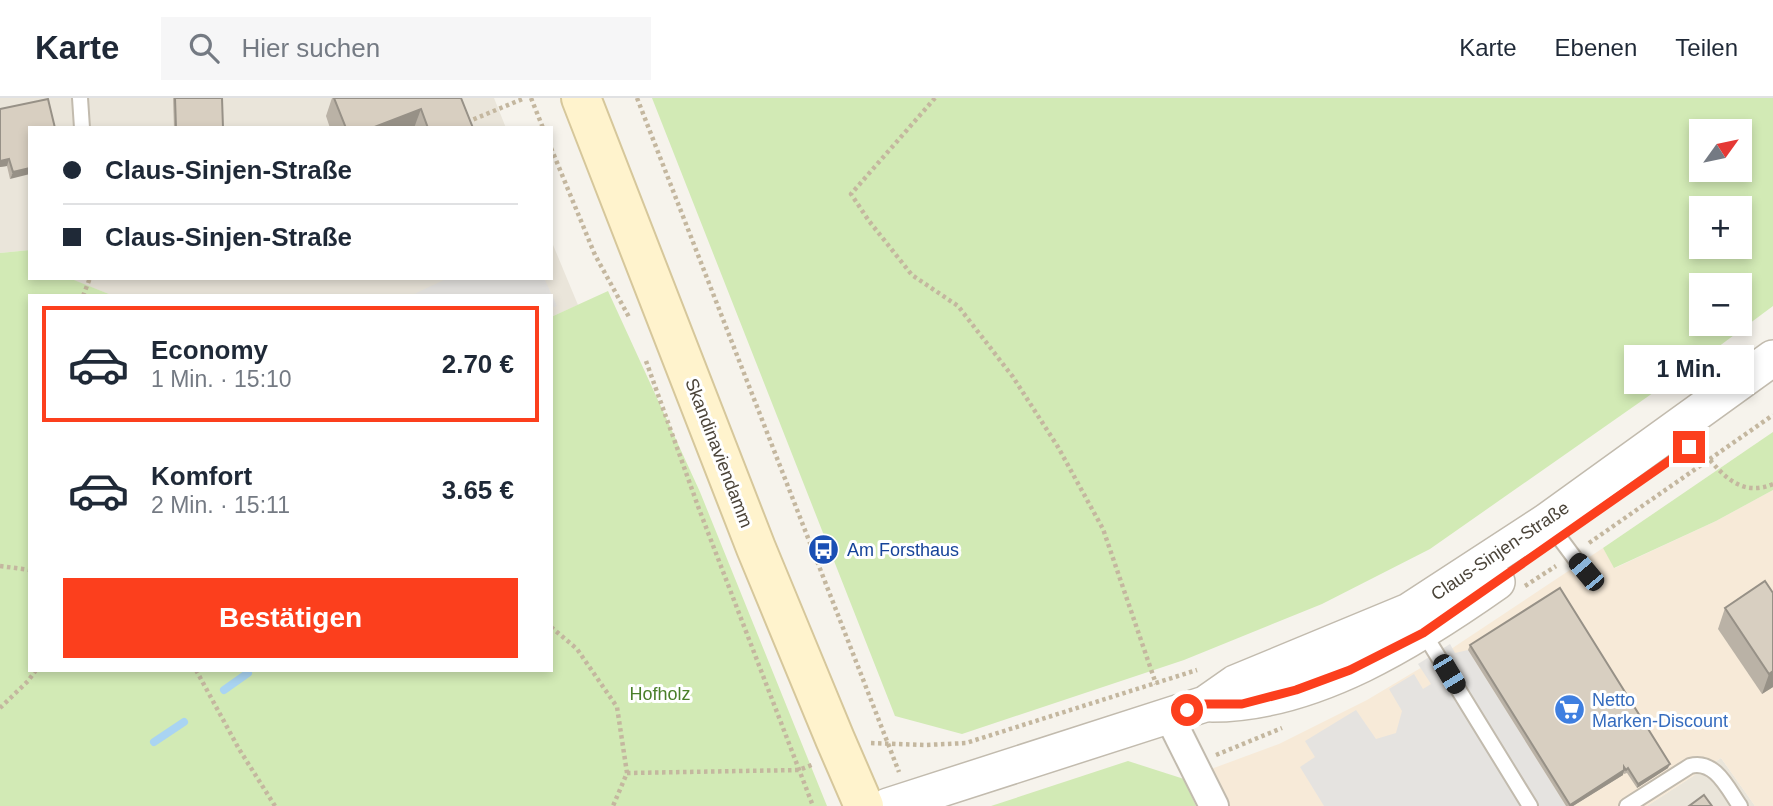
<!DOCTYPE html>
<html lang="de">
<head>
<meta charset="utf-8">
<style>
	body { margin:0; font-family:Arial,sans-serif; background:#f6f6f7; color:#1f2937; height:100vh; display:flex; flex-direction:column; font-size:26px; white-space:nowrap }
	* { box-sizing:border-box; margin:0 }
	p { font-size:23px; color:#747a83 }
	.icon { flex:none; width:38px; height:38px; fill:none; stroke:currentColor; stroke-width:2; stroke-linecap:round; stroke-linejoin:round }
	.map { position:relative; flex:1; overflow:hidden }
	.sheet { position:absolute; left:28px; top:196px; width:525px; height:378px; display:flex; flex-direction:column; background:#fff; border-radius:0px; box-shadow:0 4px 10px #0003 }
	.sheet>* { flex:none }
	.top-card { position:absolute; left:28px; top:28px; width:525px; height:154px; border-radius:0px; box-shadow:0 4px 10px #0003; display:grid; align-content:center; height:154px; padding:0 35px; background:#fff }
	.needle { width:46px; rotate:57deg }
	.tools { position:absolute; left:1689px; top:21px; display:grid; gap:14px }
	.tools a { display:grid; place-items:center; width:63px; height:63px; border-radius:0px; background:#fff; box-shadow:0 4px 10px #0003; font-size:35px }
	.end { position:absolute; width:32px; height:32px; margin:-16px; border:9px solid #fc3f1d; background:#fff; box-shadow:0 0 0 4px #fff }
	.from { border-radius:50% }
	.bubble { position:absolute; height:49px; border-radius:0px; background:#fff; box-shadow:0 4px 10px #0003; font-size:23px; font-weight:800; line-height:49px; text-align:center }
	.car { position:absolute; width:21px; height:42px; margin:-21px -10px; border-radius:9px; box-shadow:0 0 5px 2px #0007; background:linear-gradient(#222 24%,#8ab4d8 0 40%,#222 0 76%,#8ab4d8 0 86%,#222 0) }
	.top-card b { display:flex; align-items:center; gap:24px; height:66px; font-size:26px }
	.top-card b+b { border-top:2px solid #e0e1e3 }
	.top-card i { width:18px; height:18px; background:#1f2937 }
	ul { padding:12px 0 0; list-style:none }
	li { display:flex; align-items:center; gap:21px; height:116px; margin:0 14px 10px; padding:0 21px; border:4px solid transparent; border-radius:0px }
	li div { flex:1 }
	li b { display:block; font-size:26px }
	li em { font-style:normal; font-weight:800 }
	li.current { border-color:#fc3f1d }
	li>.icon { width:63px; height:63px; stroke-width:1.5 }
	.action { display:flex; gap:14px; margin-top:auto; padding:14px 35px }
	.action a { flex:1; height:80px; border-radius:0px; background:#fc3f1d; color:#fff; font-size:28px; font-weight:800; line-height:80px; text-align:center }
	header { display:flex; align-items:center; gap:42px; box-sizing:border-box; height:98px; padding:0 35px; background:#fff; border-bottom:2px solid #e0e1e3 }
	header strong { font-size:33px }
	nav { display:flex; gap:38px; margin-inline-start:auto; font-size:24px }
	.search { width:490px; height:63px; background:#f6f6f7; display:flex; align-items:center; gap:18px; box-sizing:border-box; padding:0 24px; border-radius:0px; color:#747a83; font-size:26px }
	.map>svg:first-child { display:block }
</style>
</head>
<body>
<header>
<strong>Karte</strong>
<div class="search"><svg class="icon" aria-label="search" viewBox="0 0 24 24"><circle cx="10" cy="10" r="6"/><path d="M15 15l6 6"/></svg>Hier suchen</div>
<nav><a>Karte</a><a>Ebenen</a><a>Teilen</a></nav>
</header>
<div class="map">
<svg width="1773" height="708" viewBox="0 0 1773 708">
	<rect width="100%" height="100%" fill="#f6f3ec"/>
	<g fill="#eae5da">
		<polygon points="0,0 494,0 506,30 30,30 30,152 0,155"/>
		<polygon points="551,142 578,207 551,219 551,198 114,198 73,182 73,180 551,180"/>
		<polygon points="1721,660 1755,708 1647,708"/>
	</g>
	<polygon fill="#f7ead8" points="1773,392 1773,708 1755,708 1721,660 1647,708 1196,708 1184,681 1279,646 1367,602 1439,559 1603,450 1615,470 1716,423"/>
	<g fill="#d2eab5" fill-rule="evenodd">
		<path d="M652,0H1773V208L1710,255L1430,451L1322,506L1184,562L962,636L895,618ZM1701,33H1740V72H1701ZM1740,110V149H1701V110ZM1701,187H1740V226H1701Z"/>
		<polygon points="30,152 30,180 73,180 74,182 114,198 30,198 30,572 551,572 551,219 608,193 700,394 827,708 0,708 0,155"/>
		<polygon points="1773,334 1773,392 1716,423 1614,470 1603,450"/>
		<polygon points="1128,663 1184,681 1196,708 991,708"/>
	</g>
	<g fill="#e5e3e0">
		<polygon points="448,180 544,180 557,208 551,210 551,198 410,198"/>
		<polygon points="1450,546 1455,555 1468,552 1566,708 1324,708 1300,669 1315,659 1305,643 1356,612 1376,641 1396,635 1402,613 1389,591 1414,576 1423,591 1431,586 1418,566"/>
	</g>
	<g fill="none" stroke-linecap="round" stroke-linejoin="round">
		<g stroke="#a9d4f2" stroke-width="8">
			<polyline points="224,592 248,575"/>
			<polyline points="154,644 184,624"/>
		</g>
		<defs>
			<g id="service">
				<polyline points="80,0 82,30"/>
				<polyline points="1547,423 1585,474"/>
				<polyline points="1423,534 1530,708"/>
				<path d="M1627,708L1690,668C1715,661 1728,691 1740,708"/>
			</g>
			<polyline id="minor" points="1169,618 1214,708"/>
			<g id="tertiary">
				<path d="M1212,606C1314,606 1416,541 1497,484"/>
				<polyline points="888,708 1205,606 1235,585 1409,513 1547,423 1773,260"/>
			</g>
			<polyline id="secondary" points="581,0 756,450 835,641 864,708"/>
		</defs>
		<use href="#service" stroke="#c2bbae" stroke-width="18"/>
		<use href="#minor" stroke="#c2bbae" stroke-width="32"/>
		<use href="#tertiary" stroke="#c2bbae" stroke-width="38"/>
		<use href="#secondary" stroke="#d6c79b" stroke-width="42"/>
		<g stroke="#c4b79f" stroke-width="4.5" stroke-dasharray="3.5 3.5" stroke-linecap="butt">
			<polyline points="531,0 543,30"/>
			<polyline points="637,0 899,674"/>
			<polyline points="935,0 851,96 869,123 912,177 958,208 1013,279 1058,349 1103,431 1156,586"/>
			<polyline points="467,24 525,0"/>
			<polyline points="551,50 595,157 629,219"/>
			<polyline points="83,198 90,180"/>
			<polyline points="646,263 699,411 813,708"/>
			<path d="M1710,362C1727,382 1745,398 1773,386"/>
			<polyline points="1589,445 1773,317"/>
			<polyline points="0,468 30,472"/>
			<polyline points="1525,488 1556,468"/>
			<polyline points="551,529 577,551 617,609 627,675 613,708"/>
			<polyline points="196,572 239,651 275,708"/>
			<polyline points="0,610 28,583 36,572"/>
			<polyline points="871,645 926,647 966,645 1197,572"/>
			<polyline points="1216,657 1282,630"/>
			<polyline points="627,675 799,672 814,666"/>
		</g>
		<use href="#service" stroke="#fff" stroke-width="14"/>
		<use href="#minor" stroke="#fff" stroke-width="28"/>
		<use href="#tertiary" stroke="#fff" stroke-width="35"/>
		<use href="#secondary" stroke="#fff3cd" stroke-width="38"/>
	</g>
	<g fill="#bab2a6">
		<polygon points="173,0 222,0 223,30 174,30"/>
		<polygon points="332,0 461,0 473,30 330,30 326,18"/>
		<polygon points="48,1 10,81 7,68 0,69 0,11"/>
		<polygon points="1773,495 1773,589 1762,596 1718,531 1725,510"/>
		<polygon points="1470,547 1668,670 1637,690 1627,675 1624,676 1623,675 1623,677 1573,708 1566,708 1468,552"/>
	</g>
	<g fill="#979187">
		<polygon points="421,11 414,30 372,30"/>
		<polygon points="9,61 7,68 0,69 0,63"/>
		<polygon points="30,70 30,76 10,81 13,74"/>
		<polygon points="1773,573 1773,589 1762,596 1769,576"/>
		<polygon points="1670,666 1668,670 1637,690 1638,686"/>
		<polygon points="1624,672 1623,677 1573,708 1569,708"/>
	</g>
	<g fill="#d8cfc1" stroke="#979187" stroke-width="2">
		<polygon points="175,0 222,0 223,30 176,30"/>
		<polygon points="334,0 461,0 473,30 428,30 421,11 372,30 346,30"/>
		<polygon points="48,1 55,30 30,30 30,70 13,74 9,61 0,63 0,11"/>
		<polygon points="1765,483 1773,495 1773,573 1769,576 1725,510"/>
		<polygon points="1560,490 1670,666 1638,686 1628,670 1626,672 1624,669 1624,672 1570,707 1470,547"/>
		<polygon points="1704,697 1712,708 1689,708"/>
	</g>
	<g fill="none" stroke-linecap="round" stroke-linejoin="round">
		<polyline stroke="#fc3f1d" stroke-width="9" points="1187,612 1205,606 1242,606 1296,592 1350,572 1423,535 1689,349"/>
	</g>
	<defs>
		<symbol id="bus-disc" viewBox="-11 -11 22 22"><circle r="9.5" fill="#1a4fb4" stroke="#fff"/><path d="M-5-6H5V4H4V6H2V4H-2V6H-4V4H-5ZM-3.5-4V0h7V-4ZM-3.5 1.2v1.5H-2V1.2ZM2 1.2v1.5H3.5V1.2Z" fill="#fff"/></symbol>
		<symbol id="supermarket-disc" viewBox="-11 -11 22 22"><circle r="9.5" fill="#3f7fe0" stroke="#fff"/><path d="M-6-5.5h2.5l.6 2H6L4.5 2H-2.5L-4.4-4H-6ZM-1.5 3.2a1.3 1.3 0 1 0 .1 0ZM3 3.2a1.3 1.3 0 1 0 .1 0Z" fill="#fff"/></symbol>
	</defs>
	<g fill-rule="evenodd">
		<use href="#bus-disc" x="806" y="434" width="35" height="35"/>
		<use href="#supermarket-disc" x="1552" y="594" width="35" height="35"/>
	</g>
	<g text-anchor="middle" stroke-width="6" stroke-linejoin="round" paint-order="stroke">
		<g font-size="18" fill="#4b4439" stroke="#fff">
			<text transform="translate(719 355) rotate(69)" y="6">Skandinaviendamm</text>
			<text transform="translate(1500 453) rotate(-34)" y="6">Claus-Sinjen-Straße</text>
		</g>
		<g font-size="18" fill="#164399" stroke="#fff" text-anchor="start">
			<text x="847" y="458">Am Forsthaus</text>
		</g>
		<g font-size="18" fill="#4a7f2a" stroke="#fff">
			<text x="660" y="602">Hofholz</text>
		</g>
		<g font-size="18" fill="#366cbe" stroke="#fff" text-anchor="start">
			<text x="1592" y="608">Netto<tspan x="1592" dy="21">Marken-Discount</tspan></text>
		</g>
	</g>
</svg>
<div class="tools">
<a><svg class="needle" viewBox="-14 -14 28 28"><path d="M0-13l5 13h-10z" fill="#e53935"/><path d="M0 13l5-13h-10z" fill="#747a83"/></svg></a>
<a>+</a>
<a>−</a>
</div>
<i class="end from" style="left:1187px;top:612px"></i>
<i class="end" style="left:1689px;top:349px"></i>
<div class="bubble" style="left:1624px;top:247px;width:130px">1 Min.</div>
<i class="car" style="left:1586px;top:474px;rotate:320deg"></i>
<i class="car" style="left:1449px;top:576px;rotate:149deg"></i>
<div class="top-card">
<b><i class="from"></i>Claus-Sinjen-Straße</b>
<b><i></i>Claus-Sinjen-Straße</b>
</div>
<section class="sheet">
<ul>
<li class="current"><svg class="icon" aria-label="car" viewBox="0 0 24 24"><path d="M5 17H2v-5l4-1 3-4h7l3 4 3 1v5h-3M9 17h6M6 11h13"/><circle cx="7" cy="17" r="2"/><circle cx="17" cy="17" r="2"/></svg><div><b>Economy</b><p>1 Min. · 15:10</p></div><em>2.70 €</em></li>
<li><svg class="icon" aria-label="car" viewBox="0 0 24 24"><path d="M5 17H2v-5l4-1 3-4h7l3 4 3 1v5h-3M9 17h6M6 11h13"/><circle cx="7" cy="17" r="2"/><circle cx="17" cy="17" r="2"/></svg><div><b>Komfort</b><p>2 Min. · 15:11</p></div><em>3.65 €</em></li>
</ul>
<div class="action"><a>Bestätigen</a></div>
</section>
</div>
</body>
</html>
